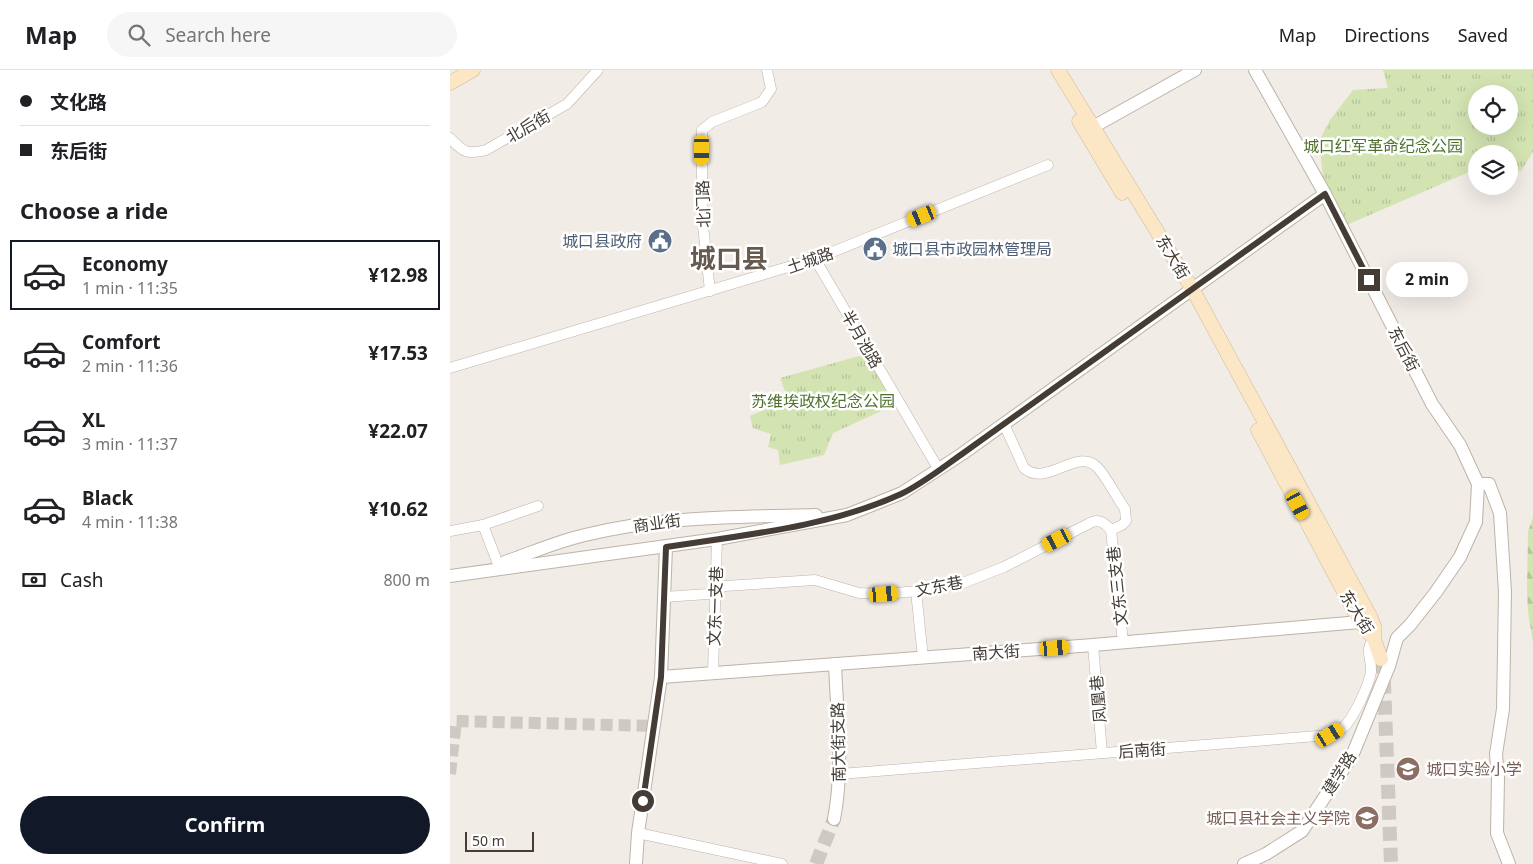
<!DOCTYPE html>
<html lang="en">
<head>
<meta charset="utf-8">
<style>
	body { margin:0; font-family:"Noto Sans","Noto Sans SC",sans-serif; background:#f6f6f6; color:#202124; height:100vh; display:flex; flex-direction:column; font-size:19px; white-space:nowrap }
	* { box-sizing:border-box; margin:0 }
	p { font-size:16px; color:#757577 }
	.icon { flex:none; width:28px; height:28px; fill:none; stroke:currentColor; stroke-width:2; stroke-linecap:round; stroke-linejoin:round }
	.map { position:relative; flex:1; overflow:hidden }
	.side { display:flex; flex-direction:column; background:#fff; width:450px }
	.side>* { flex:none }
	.top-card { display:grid; align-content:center; height:110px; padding:0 20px; background:#fff }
	.controls { position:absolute; left:1018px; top:15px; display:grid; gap:10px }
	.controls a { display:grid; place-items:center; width:50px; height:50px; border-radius:50%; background:#fff; box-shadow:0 5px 20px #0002; font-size:25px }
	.scale { position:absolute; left:15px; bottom:12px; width:69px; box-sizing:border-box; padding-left:5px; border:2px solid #443c35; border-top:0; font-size:14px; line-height:18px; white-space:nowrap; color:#443c35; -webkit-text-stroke:4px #fff; paint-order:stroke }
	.end { position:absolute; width:22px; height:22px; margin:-11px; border:6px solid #443c35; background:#fff; box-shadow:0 0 0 2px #fff }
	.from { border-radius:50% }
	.bubble { position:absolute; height:35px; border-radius:18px; background:#fff; box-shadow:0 5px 20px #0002; font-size:16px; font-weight:700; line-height:35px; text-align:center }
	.car { position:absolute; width:15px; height:30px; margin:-15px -8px; border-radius:6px; box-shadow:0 0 4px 1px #0007; background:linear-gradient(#f5c518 24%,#345 0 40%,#f5c518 0 76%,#345 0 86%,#f5c518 0) }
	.top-card b { display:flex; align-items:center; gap:18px; height:48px; font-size:19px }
	.top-card b+b { border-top:1px solid #e0e0e0 }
	.top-card i { width:12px; height:12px; background:#202124 }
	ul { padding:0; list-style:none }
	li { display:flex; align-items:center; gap:15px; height:70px; margin:0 10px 8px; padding:0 10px; border:2px solid transparent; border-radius:0px }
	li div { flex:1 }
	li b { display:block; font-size:19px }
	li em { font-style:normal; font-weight:700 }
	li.current { border-color:#111827 }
	li>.icon { width:45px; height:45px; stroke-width:1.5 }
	h2 { padding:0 20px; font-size:22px; line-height:60px }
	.pay { display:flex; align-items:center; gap:12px; height:55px; padding:0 20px; font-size:19px }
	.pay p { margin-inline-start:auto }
	.cta { display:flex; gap:10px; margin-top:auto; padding:10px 20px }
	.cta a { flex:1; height:58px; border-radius:30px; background:#111827; color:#fff; font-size:20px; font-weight:700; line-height:58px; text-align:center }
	header { display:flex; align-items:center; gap:30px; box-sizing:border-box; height:70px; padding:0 25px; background:#fff; border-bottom:1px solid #e0e0e0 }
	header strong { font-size:24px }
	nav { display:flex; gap:28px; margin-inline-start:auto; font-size:18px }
	.search { width:350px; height:45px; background:#f6f6f6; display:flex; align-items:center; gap:12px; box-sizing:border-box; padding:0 18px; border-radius:28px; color:#757577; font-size:19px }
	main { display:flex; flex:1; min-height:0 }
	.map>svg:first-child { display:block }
</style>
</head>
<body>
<header>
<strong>Map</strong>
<div class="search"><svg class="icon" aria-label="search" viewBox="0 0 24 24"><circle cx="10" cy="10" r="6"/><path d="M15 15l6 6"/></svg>Search here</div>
<nav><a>Map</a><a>Directions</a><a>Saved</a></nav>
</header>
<main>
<section class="side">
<div class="top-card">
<b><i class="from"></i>文化路</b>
<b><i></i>东后街</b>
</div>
<h2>Choose a ride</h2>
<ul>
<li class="current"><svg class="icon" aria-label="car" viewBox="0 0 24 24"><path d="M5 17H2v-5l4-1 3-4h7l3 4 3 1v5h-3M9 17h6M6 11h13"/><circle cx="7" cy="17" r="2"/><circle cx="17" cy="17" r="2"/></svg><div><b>Economy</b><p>1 min · 11:35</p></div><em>¥12.98</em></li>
<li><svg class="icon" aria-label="car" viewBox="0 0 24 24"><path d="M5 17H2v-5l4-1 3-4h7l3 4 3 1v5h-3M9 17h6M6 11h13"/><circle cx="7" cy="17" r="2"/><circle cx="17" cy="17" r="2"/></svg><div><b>Comfort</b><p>2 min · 11:36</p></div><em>¥17.53</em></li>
<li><svg class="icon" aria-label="car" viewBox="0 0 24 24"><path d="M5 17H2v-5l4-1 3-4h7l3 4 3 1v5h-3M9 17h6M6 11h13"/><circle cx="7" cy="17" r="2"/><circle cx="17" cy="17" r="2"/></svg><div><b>XL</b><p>3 min · 11:37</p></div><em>¥22.07</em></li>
<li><svg class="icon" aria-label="car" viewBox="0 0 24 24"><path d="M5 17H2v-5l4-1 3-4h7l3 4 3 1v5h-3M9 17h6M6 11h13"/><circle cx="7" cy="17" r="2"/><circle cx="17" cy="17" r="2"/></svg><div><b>Black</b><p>4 min · 11:38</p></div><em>¥10.62</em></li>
</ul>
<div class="pay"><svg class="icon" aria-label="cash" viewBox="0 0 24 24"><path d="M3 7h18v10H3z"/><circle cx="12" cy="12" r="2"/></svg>Cash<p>800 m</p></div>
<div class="cta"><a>Confirm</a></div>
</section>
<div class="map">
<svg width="1083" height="794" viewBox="0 0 1083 794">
	<defs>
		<pattern id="forest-firs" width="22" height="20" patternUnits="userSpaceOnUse" patternTransform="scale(1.25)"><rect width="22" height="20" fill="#d3e3b1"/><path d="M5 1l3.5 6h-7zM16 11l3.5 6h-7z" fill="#b6c499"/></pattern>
		<pattern id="park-tufts" width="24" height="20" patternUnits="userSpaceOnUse" patternTransform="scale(1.25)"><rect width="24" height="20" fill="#d3e3b1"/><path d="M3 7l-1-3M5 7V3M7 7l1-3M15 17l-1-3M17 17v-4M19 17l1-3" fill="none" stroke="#b6c499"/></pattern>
	</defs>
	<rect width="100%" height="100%" fill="#f1ece6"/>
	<polygon fill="url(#forest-firs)" points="1083,447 1083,572 1078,542 1077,521 1078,462"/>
	<g fill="url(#park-tufts)" fill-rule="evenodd">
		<path d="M933,0H1083V82L1071,101L1059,102V84H1026V99L892,157L875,124L869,71L880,50L903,20L938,18ZM1026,24H1059V56H1026Z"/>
		<polygon points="420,283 449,333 383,363 374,385 330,395 328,380 318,377 321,364 303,358 300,346 338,329 330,308"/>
	</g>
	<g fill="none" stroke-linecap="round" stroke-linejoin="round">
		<polyline stroke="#cec9c3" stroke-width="12" stroke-dasharray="12 6" stroke-linecap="butt" points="0,704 6,651 204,656"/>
		<g stroke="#cec9c3" stroke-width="14" stroke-dasharray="14 7" stroke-linecap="butt">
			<polyline points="931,589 934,613 941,794"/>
			<polyline points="366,794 384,749"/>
		</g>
		<defs>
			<g id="minor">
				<path d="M0,68C13,82 17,85 36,80L117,34L148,0"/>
				<polyline points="365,189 489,400"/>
				<polyline points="260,221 252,146 252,60 262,52 312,32 321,19 317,0"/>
				<polyline points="0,298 365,189 598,95"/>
				<path d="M554,354L574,398C597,418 626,377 647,397C656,406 667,428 675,439L676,451L672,455L661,460"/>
				<polyline points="33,455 48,494"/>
				<polyline points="661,460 673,572"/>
				<polyline points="0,461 33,455 88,436"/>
				<polyline points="466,521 473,588"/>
				<path d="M214,527L258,524L275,516L365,510L409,523L434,524L479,520L513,513L554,497L642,452C651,449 655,454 661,460"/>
				<polyline points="643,575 652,683"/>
				<polyline points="263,603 267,469"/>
				<path d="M390,704L880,665C885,662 893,659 896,655C905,644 919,615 921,602C922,589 914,579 924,569"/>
				<polyline points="188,763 332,794"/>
			</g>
			<g id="tertiary">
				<polyline points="643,57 745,0"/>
				<polyline points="1028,414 1039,414 1050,443 1055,522 1053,639 1046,684 1048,708 1047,763 1059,794"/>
				<path d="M55,492C81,483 108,471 135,465C211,446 289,447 366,445"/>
				<polyline points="0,506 267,469 397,445 452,423 512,384 875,124"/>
				<polyline points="211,607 643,575 910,552"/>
				<path d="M384,749C394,698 387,646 385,594"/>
				<polyline points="186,794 188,763 211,607 216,477"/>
				<polyline points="794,794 816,784 852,761 902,686 939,596 947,568 960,555 986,522 1010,487 1026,452 1028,414 1010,375 982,334 875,124 805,0"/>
			</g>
			<g id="secondary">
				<polyline points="608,0 743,220 920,546 924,556 924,569 931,589"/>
				<polyline points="0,13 23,0"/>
				<polyline points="629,51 672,123"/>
				<polyline points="808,360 910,552 924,569"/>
			</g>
		</defs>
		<use href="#minor" stroke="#bcb3a9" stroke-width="11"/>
		<use href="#tertiary" stroke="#bcb3a9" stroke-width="14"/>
		<use href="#secondary" stroke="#cfb997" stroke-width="15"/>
		<use href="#minor" stroke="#fff" stroke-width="10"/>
		<use href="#tertiary" stroke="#fff" stroke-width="12"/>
		<use href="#secondary" stroke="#fbe7c6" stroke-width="14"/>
	</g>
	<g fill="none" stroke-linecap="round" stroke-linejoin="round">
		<path stroke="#443c35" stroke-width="6" d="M193,731L211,607L216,477C294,465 379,457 451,424C472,414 492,398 512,384L875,124L919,210"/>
	</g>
	<defs>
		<symbol id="civic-disc" viewBox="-11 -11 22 22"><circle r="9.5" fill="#5c6f8a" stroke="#fff"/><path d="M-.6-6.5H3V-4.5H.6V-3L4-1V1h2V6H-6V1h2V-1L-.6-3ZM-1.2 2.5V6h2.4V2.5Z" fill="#fff"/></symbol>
		<symbol id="school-disc" viewBox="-11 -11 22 22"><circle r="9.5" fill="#8d6e63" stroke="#fff"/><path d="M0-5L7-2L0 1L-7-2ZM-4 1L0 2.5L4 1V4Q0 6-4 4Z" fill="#fff"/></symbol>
	</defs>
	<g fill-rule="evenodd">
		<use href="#civic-disc" x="196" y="157" width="28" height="28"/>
		<use href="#civic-disc" x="411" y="165" width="28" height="28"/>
		<use href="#school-disc" x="944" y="685" width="28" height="28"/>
		<use href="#school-disc" x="903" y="734" width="28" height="28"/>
	</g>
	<g text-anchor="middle" stroke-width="5" stroke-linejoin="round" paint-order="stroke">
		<g font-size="16" fill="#443c35" stroke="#fff">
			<text transform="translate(78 56) rotate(-30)" y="6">北后街</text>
			<text transform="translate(253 134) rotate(-92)" y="6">北门路</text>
			<text transform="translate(723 187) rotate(59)" y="6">东大街</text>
			<text transform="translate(360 190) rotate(-19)" y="6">土城路</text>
			<text transform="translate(412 269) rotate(60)" y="6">半月池路</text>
			<text transform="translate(954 279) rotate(63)" y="6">东后街</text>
			<text transform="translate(207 453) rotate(-8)" y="6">商业街</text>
			<text transform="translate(489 516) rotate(-11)" y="6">文东巷</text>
			<text transform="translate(667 516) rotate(-96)" y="6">文东三支巷</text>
			<text transform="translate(265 536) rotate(-88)" y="6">文东一支巷</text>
			<text transform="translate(907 542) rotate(58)" y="6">东大街</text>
			<text transform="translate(546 582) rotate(-4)" y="6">南大街</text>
			<text transform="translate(648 629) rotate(-95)" y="6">凤凰巷</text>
			<text transform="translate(388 672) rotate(-91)" y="6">南大街支路</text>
			<text transform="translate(692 680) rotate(-4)" y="6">后南街</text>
			<text transform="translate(889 703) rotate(-58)" y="6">建学路</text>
		</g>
		<g font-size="16" fill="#50712d" stroke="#fff">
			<text x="933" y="82">城口红军革命纪念公园</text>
			<text x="373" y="337">苏维埃政权纪念公园</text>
		</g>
		<g font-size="16" fill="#4e5e75" stroke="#fff" text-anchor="end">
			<text x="192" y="177">城口县政府</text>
			<text x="442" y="185" text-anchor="start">城口县市政园林管理局</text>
		</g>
		<g font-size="16" fill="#785e54" stroke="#fff" text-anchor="start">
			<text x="976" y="705">城口实验小学</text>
			<text x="900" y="754" text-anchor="end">城口县社会主义学院</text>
		</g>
		<g font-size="26" font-weight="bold" fill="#66594d" stroke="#fff">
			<text x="279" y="198">城口县</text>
		</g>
	</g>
</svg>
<div class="controls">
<a><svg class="icon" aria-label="locate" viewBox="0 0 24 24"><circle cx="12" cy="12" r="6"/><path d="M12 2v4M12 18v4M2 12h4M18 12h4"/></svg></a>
<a><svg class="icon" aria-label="layers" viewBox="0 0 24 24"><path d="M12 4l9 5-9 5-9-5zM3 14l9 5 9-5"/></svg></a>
</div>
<div class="scale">50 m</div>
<i class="end from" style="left:193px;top:731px"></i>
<i class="end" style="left:919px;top:210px"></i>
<div class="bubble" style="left:936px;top:192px;width:82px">2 min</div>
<i class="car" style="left:252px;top:80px;rotate:180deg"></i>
<i class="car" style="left:472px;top:146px;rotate:248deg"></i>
<i class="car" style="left:848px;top:435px;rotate:152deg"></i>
<i class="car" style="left:607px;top:470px;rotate:243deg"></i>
<i class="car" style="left:434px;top:524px;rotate:85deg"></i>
<i class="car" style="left:605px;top:578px;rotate:85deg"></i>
<i class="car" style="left:880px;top:665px;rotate:59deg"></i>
</div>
</main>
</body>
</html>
